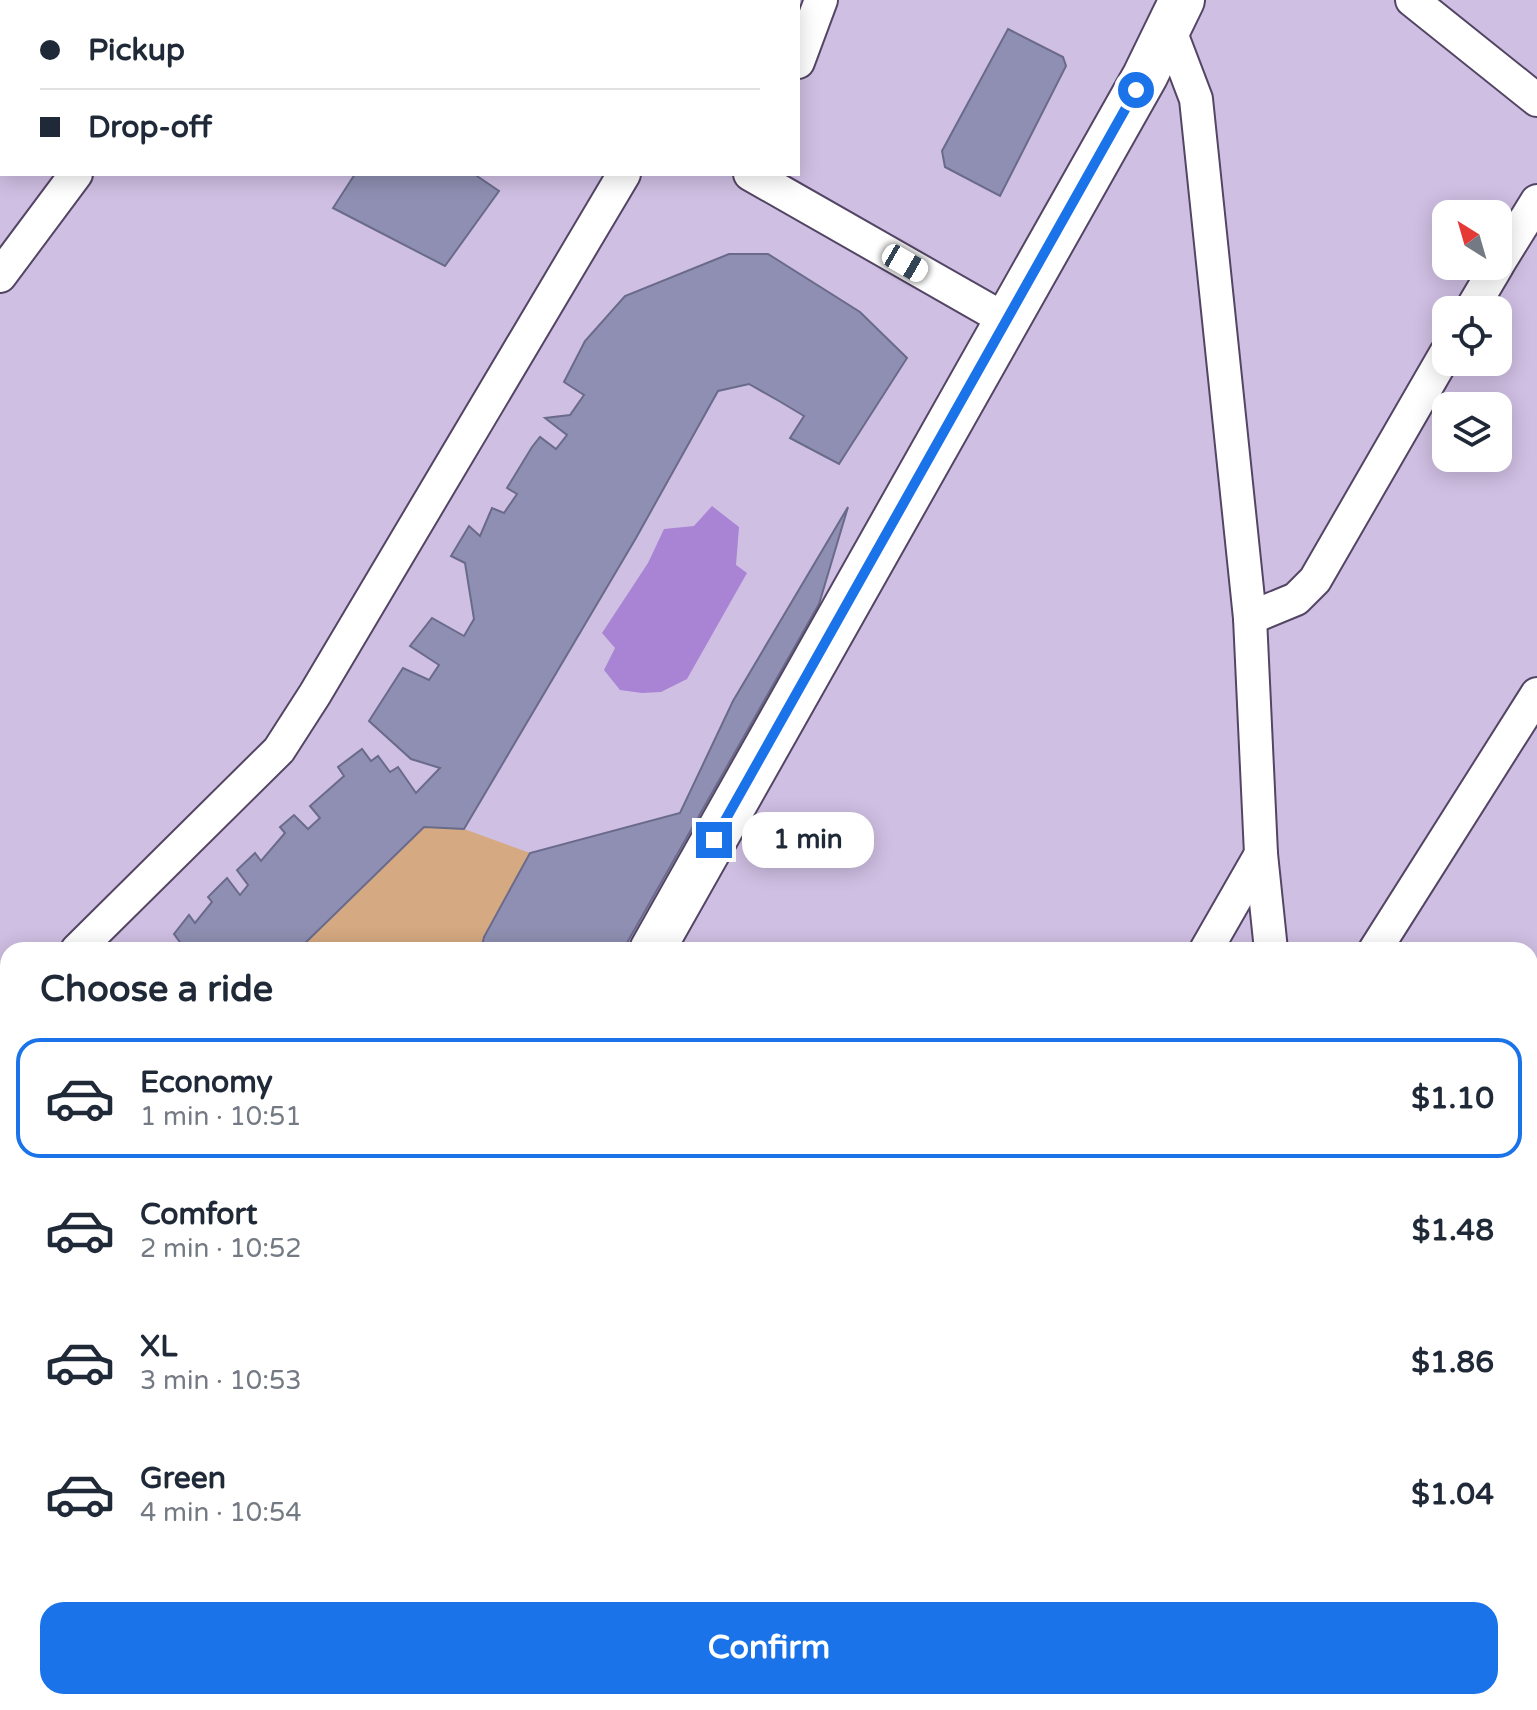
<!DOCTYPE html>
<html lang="en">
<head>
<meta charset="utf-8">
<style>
	body { margin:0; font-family:"Varela Round",sans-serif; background:#f2f2f3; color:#1f2937; height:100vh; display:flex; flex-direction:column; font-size:30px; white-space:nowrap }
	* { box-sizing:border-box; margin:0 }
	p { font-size:26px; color:#747a83 }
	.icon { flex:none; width:44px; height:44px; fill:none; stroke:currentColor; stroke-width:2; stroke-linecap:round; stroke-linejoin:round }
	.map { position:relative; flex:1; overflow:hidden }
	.details { position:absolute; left:0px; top:942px; width:1538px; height:768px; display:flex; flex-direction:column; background:#fff; border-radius:24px 24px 0 0; box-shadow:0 4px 20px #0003 }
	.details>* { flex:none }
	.top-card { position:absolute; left:0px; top:0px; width:800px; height:176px; box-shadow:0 4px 20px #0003; display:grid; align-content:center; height:176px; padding:0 40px; background:#fff }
	.needle { width:52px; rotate:323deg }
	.buttons { position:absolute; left:1432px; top:200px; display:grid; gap:16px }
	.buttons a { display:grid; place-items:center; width:80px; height:80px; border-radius:16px; background:#fff; box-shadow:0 4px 20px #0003; font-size:40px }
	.end { position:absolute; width:36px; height:36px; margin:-18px; border:10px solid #1a73e8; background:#fff; box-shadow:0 0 0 4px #fff }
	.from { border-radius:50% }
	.bubble { position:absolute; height:56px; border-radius:24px; background:#fff; box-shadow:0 4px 20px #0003; font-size:26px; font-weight:800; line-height:56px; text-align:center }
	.car { position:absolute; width:24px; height:48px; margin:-24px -12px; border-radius:10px; box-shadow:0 0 6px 2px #0007; background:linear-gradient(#fff 24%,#345 0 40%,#fff 0 76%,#345 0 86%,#fff 0) }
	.top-card b { display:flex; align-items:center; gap:28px; height:76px; font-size:30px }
	.top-card b+b { border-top:2px solid #e0e1e3 }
	.top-card i { width:20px; height:20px; background:#1f2937 }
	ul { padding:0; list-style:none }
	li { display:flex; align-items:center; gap:24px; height:120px; margin:0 16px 12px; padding:0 24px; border:4px solid transparent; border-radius:24px }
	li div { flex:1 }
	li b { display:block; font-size:30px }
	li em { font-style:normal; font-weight:800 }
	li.on { border-color:#1a73e8 }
	li>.icon { width:72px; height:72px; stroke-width:1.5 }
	h2 { padding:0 40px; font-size:36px; line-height:96px }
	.primary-button { display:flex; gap:16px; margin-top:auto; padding:16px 40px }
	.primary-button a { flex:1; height:92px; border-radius:24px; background:#1a73e8; color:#fff; font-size:32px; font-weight:800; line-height:92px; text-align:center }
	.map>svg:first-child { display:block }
</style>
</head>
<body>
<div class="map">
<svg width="1537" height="1710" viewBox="0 0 1537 1710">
	<rect width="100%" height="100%" fill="#cfbfe3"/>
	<polygon fill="#d5a981" points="424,827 464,829 530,853 484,937 481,950 296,950"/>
	<polygon fill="#a984d4" points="712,506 739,527 736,565 747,573 687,679 661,692 642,693 620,690 604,670 615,648 602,633 648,563 664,529 694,526"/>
	<g fill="#8e8fb2" stroke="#6a6a8b" stroke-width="2">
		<polygon points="651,0 748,0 751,2 651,2"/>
		<polygon points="1008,29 1063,57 1066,66 1000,196 945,167 942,151"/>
		<polygon points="355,174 474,174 499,191 445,266 333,208"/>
		<polygon points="729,254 768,254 860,312 907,358 839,464 790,438 804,416 779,401 749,384 718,391 636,538 464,829 424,827 298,950 182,950 184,948 174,934 189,915 195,923 212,902 208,897 227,878 240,895 248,885 237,870 255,853 261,861 285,833 280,827 294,815 308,829 320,818 310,806 344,776 338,767 362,749 371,761 378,756 390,772 398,767 416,793 440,768 411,759 369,721 403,668 429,680 439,665 410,646 432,618 464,636 474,619 465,563 451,556 469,526 480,536 492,508 504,513 517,494 507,488 532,447 540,437 556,449 567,435 545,418 570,415 584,395 564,382 585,341 625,296"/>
		<polygon points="848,507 819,604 623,950 481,950 484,937 530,853 680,813 733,701"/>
		<polygon points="8,1083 8,1134 0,1113 0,1092"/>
	</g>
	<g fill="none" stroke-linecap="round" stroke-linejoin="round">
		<defs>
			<g id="street">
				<polyline points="449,0 453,2"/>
				<polyline points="1412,0 1537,100"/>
				<polyline points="205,2 206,0"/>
				<polyline points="1169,28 1196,99 1250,618 1261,854 1271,950"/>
				<polyline points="798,62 821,0"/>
				<polyline points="750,174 1006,320"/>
				<polyline points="1498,264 1537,201"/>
				<polyline points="0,276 76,174"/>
				<polyline points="1471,310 1497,266"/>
				<polyline points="1250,618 1296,599 1315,580 1446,353"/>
				<polyline points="77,950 279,750 315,694 624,174"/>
				<polyline points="1206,950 1261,854"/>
				<polyline points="1375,950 1537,694"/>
				<polyline points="0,1026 8,1018"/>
				<polyline points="0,1183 8,1194"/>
				<polyline points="1530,1194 1537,1183"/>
				<polyline points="1530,1296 1537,1300"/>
				<polyline points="566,1702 573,1710"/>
				<polyline points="1316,1702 1316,1710"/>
				<polyline points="773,1710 777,1702"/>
				<polyline points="1528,1710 1537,1695"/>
			</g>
			<g id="secondary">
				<polyline points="652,950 1145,76 1182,0"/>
				<polyline points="246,1710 250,1702"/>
			</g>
		</defs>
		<use href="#street" stroke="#534564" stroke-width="36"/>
		<use href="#secondary" stroke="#534564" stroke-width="48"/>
		<use href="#street" stroke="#fff" stroke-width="32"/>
		<use href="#secondary" stroke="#fff" stroke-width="44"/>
	</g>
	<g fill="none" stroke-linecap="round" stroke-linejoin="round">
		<polyline stroke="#1a73e8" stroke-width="10" points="714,840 1136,90"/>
	</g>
</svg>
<div class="buttons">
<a><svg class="needle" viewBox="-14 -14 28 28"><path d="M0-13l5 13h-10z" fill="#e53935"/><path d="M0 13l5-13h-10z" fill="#747a83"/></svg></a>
<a><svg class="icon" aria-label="locate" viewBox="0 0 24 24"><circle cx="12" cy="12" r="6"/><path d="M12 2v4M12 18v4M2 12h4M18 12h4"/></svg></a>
<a><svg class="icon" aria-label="layers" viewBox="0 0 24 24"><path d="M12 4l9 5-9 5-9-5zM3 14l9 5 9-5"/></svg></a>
</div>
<i class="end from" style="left:1136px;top:90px"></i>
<i class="end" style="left:714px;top:840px"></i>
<div class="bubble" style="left:742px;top:812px;width:132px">1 min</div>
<i class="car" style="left:905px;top:263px;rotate:120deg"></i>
<div class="top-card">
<b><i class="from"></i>Pickup</b>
<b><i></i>Drop-off</b>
</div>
<section class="details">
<h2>Choose a ride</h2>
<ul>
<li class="on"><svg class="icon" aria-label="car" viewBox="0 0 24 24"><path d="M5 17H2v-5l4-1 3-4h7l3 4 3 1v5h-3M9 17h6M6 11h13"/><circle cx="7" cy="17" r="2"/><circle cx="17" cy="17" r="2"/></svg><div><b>Economy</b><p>1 min · 10:51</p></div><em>$1.10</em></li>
<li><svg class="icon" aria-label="car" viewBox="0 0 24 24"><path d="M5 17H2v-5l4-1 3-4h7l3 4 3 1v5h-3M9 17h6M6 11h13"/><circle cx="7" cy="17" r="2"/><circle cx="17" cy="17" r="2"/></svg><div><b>Comfort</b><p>2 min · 10:52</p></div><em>$1.48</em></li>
<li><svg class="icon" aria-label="car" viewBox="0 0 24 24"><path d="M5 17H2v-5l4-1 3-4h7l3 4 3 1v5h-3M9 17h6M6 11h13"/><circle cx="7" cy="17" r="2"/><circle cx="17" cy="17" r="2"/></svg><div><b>XL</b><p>3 min · 10:53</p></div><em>$1.86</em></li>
<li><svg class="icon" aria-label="car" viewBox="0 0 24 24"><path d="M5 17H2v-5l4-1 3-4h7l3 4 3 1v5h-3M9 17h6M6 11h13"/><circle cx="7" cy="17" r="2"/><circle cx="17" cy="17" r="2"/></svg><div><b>Green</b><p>4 min · 10:54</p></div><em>$1.04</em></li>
</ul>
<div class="primary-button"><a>Confirm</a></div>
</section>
</div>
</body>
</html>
